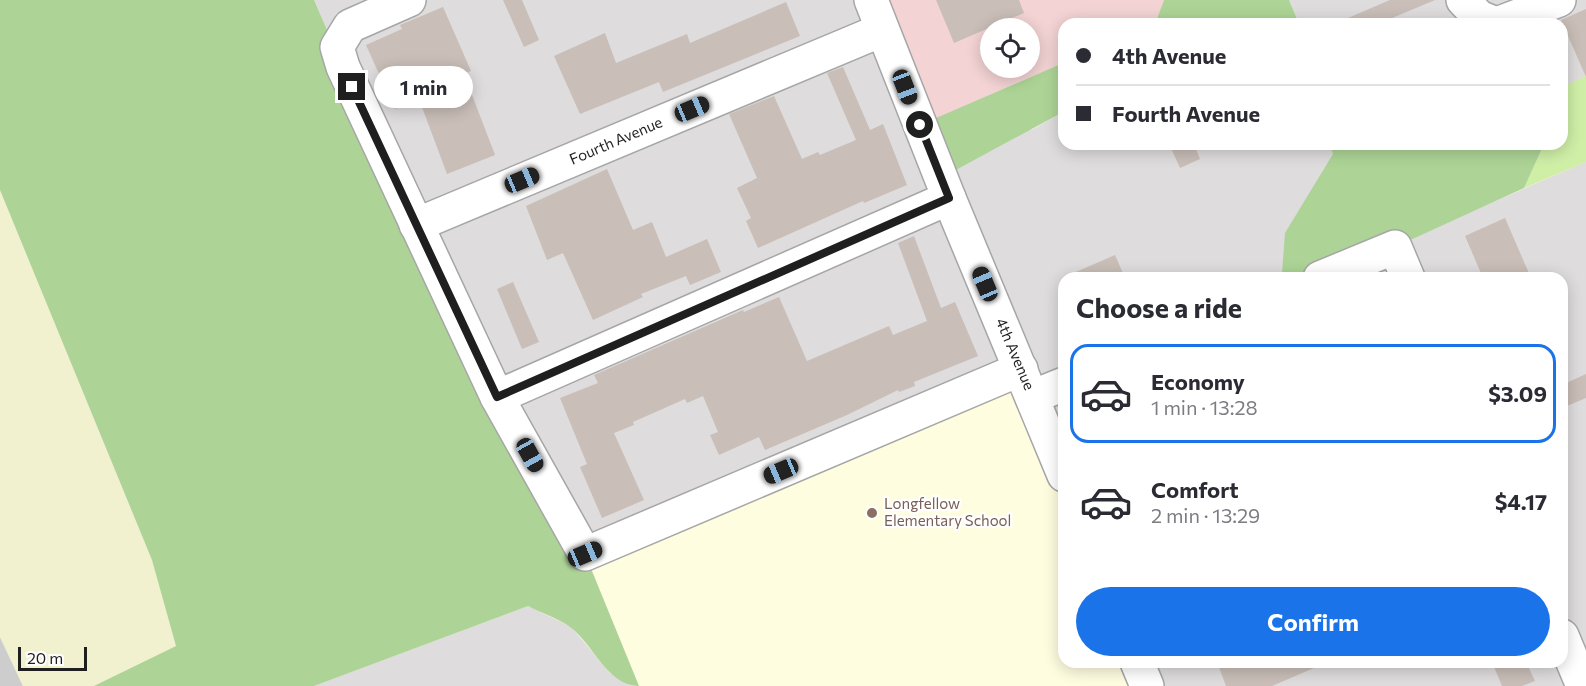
<!DOCTYPE html>
<html lang="en">
<head>
<meta charset="utf-8">
<style>
	body { margin:0; font-family:Commissioner,sans-serif; background:#f7f7f7; color:#2b2b33; height:100vh; display:flex; flex-direction:column; font-size:22px; white-space:nowrap }
	* { box-sizing:border-box; margin:0 }
	p { font-size:20px; color:#7c7c81 }
	.icon { flex:none; width:33px; height:33px; fill:none; stroke:currentColor; stroke-width:2; stroke-linecap:round; stroke-linejoin:round }
	.map { position:relative; flex:1; overflow:hidden }
	.details { position:absolute; left:1058px; top:272px; width:510px; height:396px; display:flex; flex-direction:column; background:#fff; border-radius:18px; box-shadow:0 3px 15px #0003 }
	.details>* { flex:none }
	.hud { position:absolute; left:1058px; top:18px; width:510px; height:132px; border-radius:18px; box-shadow:0 3px 15px #0003; display:grid; align-content:center; height:132px; padding:0 18px; background:#fff }
	.fabs { position:absolute; left:980px; top:18px; display:grid; gap:12px }
	.fabs a { display:grid; place-items:center; width:60px; height:60px; border-radius:50%; background:#fff; box-shadow:0 3px 15px #0003; font-size:30px }
	.scale { position:absolute; left:18px; bottom:15px; width:69px; box-sizing:border-box; padding-left:6px; border:3px solid #1f1f1f; border-top:0; font-size:16px; line-height:21px; white-space:nowrap; color:#1f1f1f; -webkit-text-stroke:4px #fff; paint-order:stroke }
	.end { position:absolute; width:27px; height:27px; margin:-14px; border:8px solid #1f1f1f; background:#fff; box-shadow:0 0 0 3px #fff }
	.from { border-radius:50% }
	.bubble { position:absolute; height:42px; border-radius:21px; background:#fff; box-shadow:0 3px 15px #0003; font-size:20px; font-weight:700; line-height:42px; text-align:center }
	.car { position:absolute; width:18px; height:36px; margin:-18px -9px; border-radius:8px; box-shadow:0 0 4px 2px #0007; background:linear-gradient(#222 24%,#8ab4d8 0 40%,#222 0 76%,#8ab4d8 0 86%,#222 0) }
	.hud b { display:flex; align-items:center; gap:21px; height:57px; font-size:22px }
	.hud b+b { border-top:2px solid #e1e1e2 }
	.hud i { width:15px; height:15px; background:#2b2b33 }
	ul { padding:0; list-style:none }
	li { display:flex; align-items:center; gap:18px; height:99px; margin:0 12px 9px; padding:0 6px; border:3px solid transparent; border-radius:18px }
	li div { flex:1 }
	li b { display:block; font-size:22px }
	li em { font-style:normal; font-weight:700 }
	li.current { border-color:#1a73e8 }
	li>.icon { width:54px; height:54px; stroke-width:1.5 }
	h2 { padding:0 18px; font-size:27px; line-height:72px }
	.action { display:flex; gap:12px; margin-top:auto; padding:12px 18px }
	.action a { flex:1; height:69px; border-radius:36px; background:#1a73e8; color:#fff; font-size:24px; font-weight:700; line-height:69px; text-align:center }
	.map>svg:first-child { display:block }
</style>
</head>
<body>
<div class="map">
<svg width="1586" height="686" viewBox="0 0 1586 686">
	<rect width="100%" height="100%" fill="#f1ece5"/>
	<g fill="#dedcdc">
		<polygon points="314,0 871,0 1032,130 1063,112 1064,144 1329,144 1333,154 1282,273 1284,277 1064,278 1063,475 585,554 343,67"/>
		<polygon points="1289,0 1586,0 1586,76 1562,87 1562,24 1314,24 1297,19"/>
		<polygon points="1586,162 1586,686 1147,686 1137,662 1562,662 1562,278 1320,277"/>
		<polygon points="528,606 571,627 610,673 632,686 314,686"/>
	</g>
	<path fill="#f3d3d4" fill-rule="evenodd" d="M871,0H1164L1155,24H1064L1063,63L920,125ZM990,28H1029V68H990Z"/>
	<polygon fill="#fffde0" points="1021,369 1063,473 1064,662 1140,662 1150,686 639,686 585,554"/>
	<polygon fill="#cdcdcd" points="0,637 23,686 0,686"/>
	<polygon fill="#f1f1cf" points="0,190 152,560 176,647 94,686 23,686 0,637"/>
	<polygon fill="#cfefa7" points="1586,76 1586,162 1524,188 1544,144 1562,144 1562,87"/>
	<g fill="#add496">
		<path d="M0,0H314L343,67L585,554L639,686C607,686 593,643 570,627C558,618 541,613 528,606L314,686H94L176,646L152,560L0,190Z"/>
		<polygon points="1164,0 1289,0 1297,19 1314,24 1155,24"/>
		<polygon points="1063,63 1063,112 941,178 920,125"/>
		<polygon points="1329,144 1544,144 1524,188 1395,247 1320,277 1284,277 1282,273 1285,233 1333,154"/>
	</g>
	<g fill="#c9beb8">
		<polygon points="503,0 522,0 539,40 524,47"/>
		<polygon points="936,0 1019,0 1024,13 954,43"/>
		<polygon points="1390,0 1435,0 1378,24 1334,24"/>
		<polygon points="786,2 800,36 663,92 659,82 580,114 554,56 605,33 616,63 687,34 690,43"/>
		<polygon points="443,7 471,71 464,74 495,155 447,174 419,99 395,109 366,45 402,29 400,25"/>
		<polygon points="1586,9 1586,77 1561,20"/>
		<polygon points="843,67 870,130 883,124 907,185 864,203 863,201 758,248 746,221 751,218 737,188 757,178 729,114 774,96 802,159 818,152 820,155 856,140 827,73"/>
		<polygon points="1169,144 1194,144 1200,159 1180,168"/>
		<polygon points="607,169 633,230 652,222 666,257 707,239 721,272 690,285 686,276 641,294 643,297 593,320 563,253 547,260 526,206"/>
		<polygon points="1505,218 1531,278 1483,278 1465,236"/>
		<polygon points="914,236 941,308 955,302 978,356 914,382 915,386 899,392 898,390 847,415 765,450 759,437 719,455 710,435 718,432 703,396 687,403 685,399 633,422 634,425 614,433 644,500 602,518 580,467 587,464 560,398 598,383 594,375 743,310 744,312 779,297 807,361 889,326 893,335 927,321 898,243"/>
		<polygon points="1115,255 1125,278 1062,278"/>
		<polygon points="513,282 539,342 522,349 497,289"/>
		<polygon points="1586,374 1586,398 1562,408 1562,385"/>
		<polygon points="1217,662 1328,662 1272,686 1226,686"/>
		<polygon points="1492,662 1526,662 1535,681 1522,686 1502,686"/>
	</g>
	<g fill="none" stroke-linecap="round" stroke-linejoin="round">
		<defs>
			<g id="minor">
				<polyline points="409,0 350,26 337,47 343,67 497,397 585,554 1021,369"/>
				<polyline points="871,0 949,198 1064,475"/>
				<polyline points="1463,0 1479,17 1496,24"/>
				<polyline points="1497,24 1559,0"/>
				<polyline points="416,225 882,30"/>
				<polyline points="1320,278 1395,247 1408,278"/>
				<polyline points="497,397 949,198"/>
				<polyline points="1032,397 1064,384"/>
				<polyline points="1562,636 1583,686"/>
				<polyline points="1137,662 1147,686"/>
			</g>
		</defs>
		<use href="#minor" stroke="#a6a6a6" stroke-width="36"/>
		<use href="#minor" stroke="#fff" stroke-width="33"/>
	</g>
	<g fill="none" stroke-linecap="round" stroke-linejoin="round">
		<polyline stroke="#1f1f1f" stroke-width="8" points="352,87 497,397 949,198 920,125"/>
	</g>
	<circle fill="#8d6e63" stroke="#fff" stroke-width="2" cx="872" cy="513" r="6"/>
	<g text-anchor="middle" stroke-width="4.5" stroke-linejoin="round" paint-order="stroke">
		<g font-size="15" fill="#1f1f1f" stroke="#fff">
			<text transform="translate(616 141) rotate(-23)" y="5">Fourth Avenue</text>
			<text transform="translate(1015 354) rotate(67)" y="5">4th Avenue</text>
		</g>
		<g font-size="15" fill="#785e54" stroke="#fff" text-anchor="start">
			<text x="884" y="509">Longfellow<tspan x="884" dy="17">Elementary School</tspan></text>
		</g>
	</g>
</svg>
<div class="fabs">
<a><svg class="icon" aria-label="locate" viewBox="0 0 24 24"><circle cx="12" cy="12" r="6"/><path d="M12 2v4M12 18v4M2 12h4M18 12h4"/></svg></a>
</div>
<div class="scale">20 m</div>
<i class="end from" style="left:920px;top:125px"></i>
<i class="end" style="left:352px;top:87px"></i>
<div class="bubble" style="left:374px;top:66px;width:99px">1 min</div>
<i class="car" style="left:905px;top:87px;rotate:159deg"></i>
<i class="car" style="left:692px;top:109px;rotate:67deg"></i>
<i class="car" style="left:522px;top:180px;rotate:67deg"></i>
<i class="car" style="left:985px;top:284px;rotate:337deg"></i>
<i class="car" style="left:530px;top:455px;rotate:151deg"></i>
<i class="car" style="left:781px;top:471px;rotate:247deg"></i>
<i class="car" style="left:585px;top:554px;rotate:67deg"></i>
<div class="hud">
<b><i class="from"></i>4th Avenue</b>
<b><i></i>Fourth Avenue</b>
</div>
<section class="details">
<h2>Choose a ride</h2>
<ul>
<li class="current"><svg class="icon" aria-label="car" viewBox="0 0 24 24"><path d="M5 17H2v-5l4-1 3-4h7l3 4 3 1v5h-3M9 17h6M6 11h13"/><circle cx="7" cy="17" r="2"/><circle cx="17" cy="17" r="2"/></svg><div><b>Economy</b><p>1 min · 13:28</p></div><em>$3.09</em></li>
<li><svg class="icon" aria-label="car" viewBox="0 0 24 24"><path d="M5 17H2v-5l4-1 3-4h7l3 4 3 1v5h-3M9 17h6M6 11h13"/><circle cx="7" cy="17" r="2"/><circle cx="17" cy="17" r="2"/></svg><div><b>Comfort</b><p>2 min · 13:29</p></div><em>$4.17</em></li>
</ul>
<div class="action"><a>Confirm</a></div>
</section>
</div>
</body>
</html>
